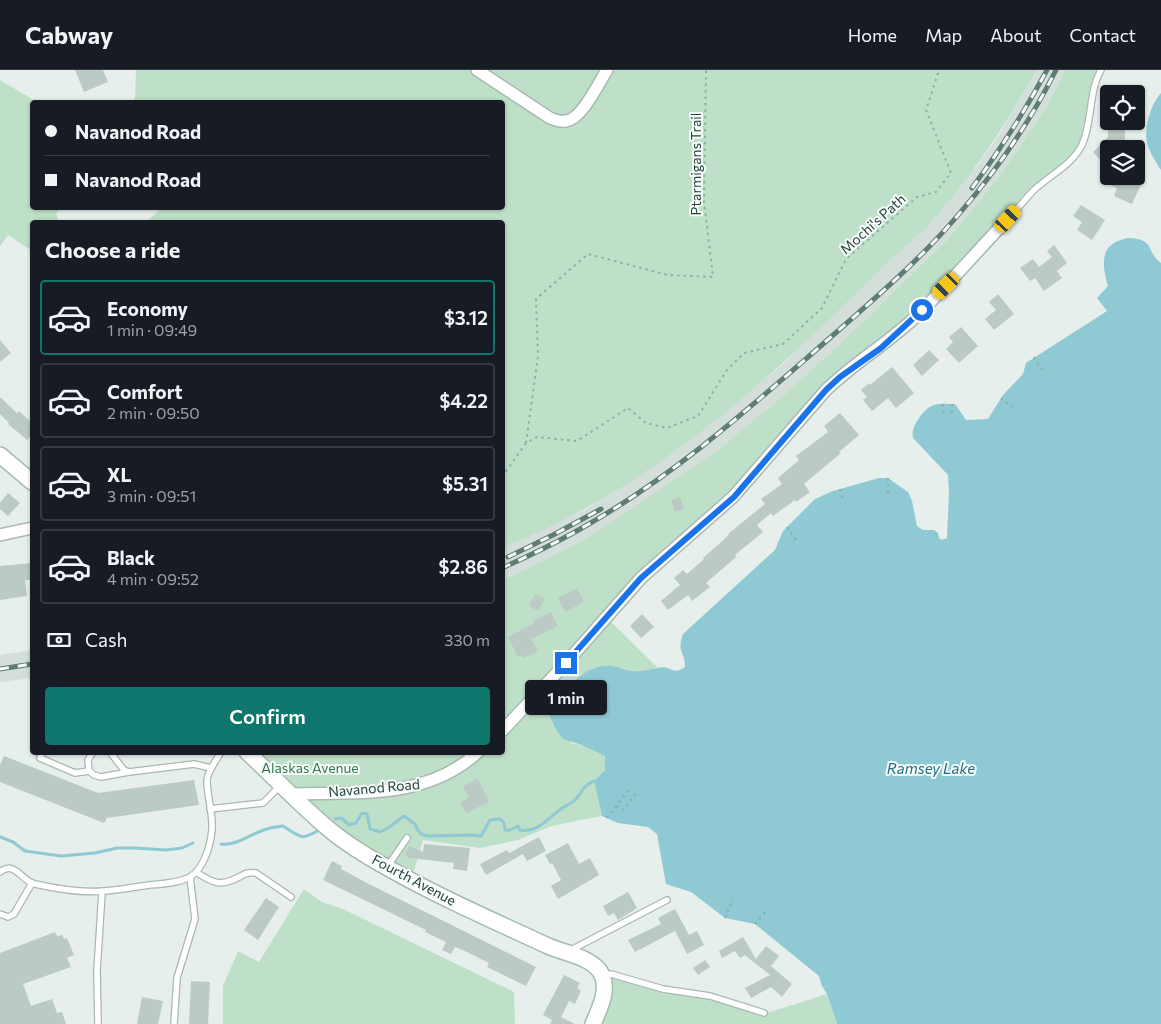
<!DOCTYPE html>
<html lang="en">
<head>
<meta charset="utf-8">
<style>
	body { margin:0; font-family:Commissioner,sans-serif; background:#20242c; color:#f1f3f6; height:100vh; display:flex; flex-direction:column; font-size:19px; white-space:nowrap }
	* { box-sizing:border-box; margin:0 }
	p { font-size:16px; color:#9ea1a6 }
	.icon { flex:none; width:28px; height:28px; fill:none; stroke:currentColor; stroke-width:2; stroke-linecap:round; stroke-linejoin:round }
	.map { position:relative; flex:1; overflow:hidden }
	.drawer { position:absolute; left:30px; top:150px; width:475px; height:535px; display:flex; flex-direction:column; background:#171b24; border-radius:5px; box-shadow:0 1px 4px #0004 }
	.drawer>* { flex:none }
	.top-card { position:absolute; left:30px; top:30px; width:475px; height:110px; border-radius:5px; box-shadow:0 1px 4px #0004; display:grid; align-content:center; height:110px; padding:0 15px; background:#171b24 }
	.controls { position:absolute; left:1100px; top:15px; display:grid; gap:10px }
	.controls a { display:grid; place-items:center; width:45px; height:45px; border-radius:5px; background:#171b24; box-shadow:0 1px 4px #0004; font-size:25px }
	.end { position:absolute; width:22px; height:22px; margin:-11px; border:6px solid #1a73e8; background:#fff; box-shadow:0 0 0 2px #fff }
	.from { border-radius:50% }
	.bubble { position:absolute; height:35px; border-radius:5px; background:#171b24; box-shadow:0 1px 4px #0004; font-size:16px; font-weight:600; line-height:35px; text-align:center }
	.car { position:absolute; width:15px; height:30px; margin:-15px -8px; border-radius:6px; box-shadow:0 0 4px 1px #0007; background:linear-gradient(#f5c518 24%,#345 0 40%,#f5c518 0 76%,#345 0 86%,#f5c518 0) }
	.top-card b { display:flex; align-items:center; gap:18px; height:48px; font-size:19px }
	.top-card b+b { border-top:1px solid #363941 }
	.top-card i { width:12px; height:12px; background:#f1f3f6 }
	ul { padding:0; list-style:none }
	li { display:flex; align-items:center; gap:15px; height:75px; margin:0 10px 8px; padding:0 5px; border:2px solid #363941; border-radius:5px }
	li div { flex:1 }
	li b { display:block; font-size:19px }
	li em { font-style:normal; font-weight:600 }
	li.active { border-color:#0f766e }
	li>.icon { width:45px; height:45px; stroke-width:1.5 }
	h2 { padding:0 15px; font-size:22px; line-height:60px }
	.pay { display:flex; align-items:center; gap:12px; height:55px; padding:0 15px; font-size:19px }
	.pay p { margin-inline-start:auto }
	.primary-button { display:flex; gap:10px; margin-top:auto; padding:10px 15px }
	.primary-button a { flex:1; height:58px; border-radius:5px; background:#0f766e; color:#fff; font-size:20px; font-weight:600; line-height:58px; text-align:center }
	header { display:flex; align-items:center; gap:30px; box-sizing:border-box; height:70px; padding:0 25px; background:#171b24; border-bottom:1px solid #363941 }
	header strong { font-size:24px }
	nav { display:flex; gap:28px; margin-inline-start:auto; font-size:18px }
	.map>svg:first-child { display:block }
</style>
</head>
<body>
<header>
<strong>Cabway</strong>
<nav><a>Home</a><a>Map</a><a>About</a><a>Contact</a></nav>
</header>
<div class="map">
<svg width="1161" height="954" viewBox="0 0 1161 954">
	<rect width="100%" height="100%" fill="#e6efeb"/>
	<g fill="#d4dfda">
		<polygon points="1037,0 1066,0 1046,37 1004,100 950,167 839,275 776,332 714,383 591,466 523,501 503,509 503,477 583,441 643,403 684,374 782,295 976,97 999,65"/>
		<polygon points="32,580 32,608 0,612 0,585"/>
	</g>
	<g fill="#bfe0c8">
		<path d="M136,0H1037C1006,54 973,105 931,152C921,163 909,173 898,183C876,204 854,225 833,246C735,340 630,428 503,477L502,152H146L162,138H502V32H131L135,28Z"/>
		<polygon points="1066,0 1101,0 1082,76 1034,121 947,216 840,308 791,360 607,548 658,598 632,602 611,596 571,673 582,675 605,686 605,700 594,711 602,746 565,753 549,757 518,770 480,778 423,770 411,811 387,798 246,683 502,682 503,509 523,501 591,466 714,383 776,332 839,275 950,167 1004,100 1046,37"/>
		<polygon points="0,10 37,32 32,32 32,138 61,138 56,143 59,152 32,152 32,181 8,165 0,176"/>
		<polygon points="304,819 322,832 343,839 514,922 515,954 223,954 223,916 238,881 259,892"/>
		<polygon points="612,905 689,922 764,944 827,924 837,954 592,954 603,921"/>
	</g>
	<g fill="#8ec9d4">
		<path d="M1161,23V100C1156,92 1149,82 1147,72C1144,57 1151,34 1161,23Z"/>
		<path d="M1128,168C1156,169 1145,181 1161,193V954H837L827,924L822,916L819,906L755,854L725,848L691,822L666,814L657,764L648,757L618,753L602,746L594,711L605,700V686L582,675L563,669L557,661L548,643C563,622 583,593 612,596C618,597 625,600 631,601C640,602 653,599 662,597C674,598 673,605 685,597C686,583 676,583 683,564L775,480L783,461L815,429L833,421L879,408H888L908,422L912,431L917,456L923,460H934L938,463L939,468L942,470L947,468L949,421L948,405L913,368C910,357 924,338 934,335C940,333 948,334 955,334L966,350L988,349L1003,325L1023,304L1026,293L1107,241L1097,228L1108,216C1101,193 1100,173 1128,168Z"/>
	</g>
	<g fill="none" stroke-linecap="round" stroke-linejoin="round">
		<g stroke="#8ec9d4" stroke-width="3">
			<path d="M335,749L341,748L349,755L356,753L362,743L367,744L370,759L380,762L388,758L404,746L415,754C417,761 420,765 427,766L472,765L481,766L490,750L500,749L504,753L505,760H510L518,756L520,760C537,764 549,747 561,739C565,736 571,734 575,730C582,723 583,715 594,711"/>
			<polyline points="0,767 13,772 25,781 61,786 95,783 117,778 135,778 166,780 182,778 193,773"/>
			<path d="M221,774C238,776 251,763 267,759C272,757 278,757 283,756C302,768 300,771 321,759"/>
		</g>
	</g>
	<g fill="#bbcac4">
		<polygon points="75,0 103,0 108,12 84,22"/>
		<polygon points="1108,51 1125,51 1125,69 1116,79 1109,79 1109,85 1102,92 1093,82 1108,67"/>
		<polygon points="1110,106 1128,106 1142,112 1132,134 1114,126 1117,118 1107,114"/>
		<polygon points="1081,135 1105,150 1092,170 1077,160 1082,152 1073,146"/>
		<polygon points="1054,175 1067,193 1057,201 1062,208 1044,221 1035,208 1030,211 1020,198 1033,189 1039,197 1052,187 1047,181"/>
		<polygon points="998,224 1014,244 994,260 985,249 996,240 989,232"/>
		<polygon points="961,257 978,276 959,293 946,279 953,272 949,267"/>
		<polygon points="0,270 11,283 0,292"/>
		<polygon points="929,280 939,290 922,306 913,295"/>
		<polygon points="892,297 914,323 896,338 888,328 872,341 863,330 867,327 861,320 869,313 870,315"/>
		<polygon points="0,327 17,343 19,341 32,353 32,364 27,370 8,354 9,353 0,344"/>
		<polygon points="840,343 859,365 839,382 841,383 804,414 810,422 796,432 795,430 773,446 771,443 757,455 763,462 735,485 736,487 706,513 710,517 692,531 688,525 668,540 661,531 680,515 674,508 683,500 687,504 704,489 703,488 729,465 728,464 765,434 761,429 782,414 778,408 799,390 796,386 828,362 824,356"/>
		<polygon points="8,423 20,433 8,446 0,439 0,433"/>
		<polygon points="680,427 684,439 675,442 671,430"/>
		<polygon points="32,493 32,510 25,510 27,526 0,530 0,496"/>
		<polygon points="577,518 584,532 565,542 558,528"/>
		<polygon points="535,524 545,529 538,541 529,536"/>
		<polygon points="551,542 558,556 531,569 538,581 524,588 522,585 518,587 508,567 534,553 533,551"/>
		<polygon points="642,544 654,557 641,568 630,556"/>
		<polygon points="4,686 98,723 194,710 199,735 107,748 104,753 0,712 0,695"/>
		<polygon points="478,709 489,732 466,743 460,732 469,728 463,716"/>
		<polygon points="539,767 546,781 527,791 523,784 486,805 480,794 507,780 509,783"/>
		<polygon points="568,773 579,794 590,788 599,805 558,829 551,816 561,810 552,793 550,794 545,785"/>
		<polygon points="424,774 470,778 467,801 453,799 454,793 410,788 405,786 409,776 423,782"/>
		<polygon points="332,791 342,796 341,799 369,814 536,897 526,916 487,897 489,893 465,881 455,877 451,884 442,880 446,872 425,862 426,860 323,810"/>
		<polygon points="628,822 637,838 618,850 614,843 608,846 603,836"/>
		<polygon points="266,828 279,837 258,870 244,860"/>
		<polygon points="675,839 689,865 697,861 704,875 687,884 675,861 635,882 628,870 661,854 658,848"/>
		<polygon points="55,862 57,866 62,865 64,869 67,868 74,885 67,888 71,897 23,914 31,936 52,929 57,943 62,942 66,954 0,954 0,883"/>
		<polygon points="743,867 756,889 766,876 779,886 771,896 792,914 782,927 771,917 751,928 745,918 770,905 745,885 740,888 735,881 722,888 719,881"/>
		<polygon points="705,890 710,897 698,905 693,898"/>
		<polygon points="564,905 580,913 577,918 581,921 575,934 569,931 561,947 575,954 550,954 552,950 543,945"/>
		<polygon points="191,911 210,912 208,954 189,954"/>
		<polygon points="142,927 163,931 158,954 137,954"/>
	</g>
	<g fill="none" stroke-linecap="round" stroke-linejoin="round">
		<defs>
			<g id="lane">
				<path d="M1008,149C1017,140 1025,129 1034,120C1050,105 1072,95 1082,75C1093,51 1088,23 1101,0"/>
				<polyline points="42,682 40,688 75,703 89,701"/>
				<polyline points="93,682 88,690 89,701 94,705 101,707 129,702 194,694 211,698"/>
				<polyline points="110,682 124,700 129,702"/>
				<polyline points="210,739 263,733 281,715"/>
				<polyline points="387,797 407,768"/>
				<path d="M0,802C15,790 21,811 35,814C57,819 82,823 104,821C119,820 134,817 149,815C162,814 179,813 190,807C204,799 211,774 212,759C213,743 207,726 207,710C208,700 216,691 221,682"/>
				<path d="M196,802C214,814 221,817 241,806C246,803 249,802 256,803L291,827"/>
				<polyline points="0,844 8,847 14,844 32,813"/>
				<polyline points="569,881 667,830"/>
				<polyline points="604,905 611,904 663,919 710,926 764,943"/>
				<polyline points="98,954 97,901 102,822"/>
				<polyline points="174,954 177,908 195,849 190,807"/>
			</g>
			<g id="street">
				<path d="M477,0L550,48C555,50 561,52 566,51C582,49 598,14 607,0"/>
				<polyline points="0,465 32,458"/>
				<path d="M502,661L566,593L641,508L733,427L826,320C852,295 883,276 910,252C944,220 975,183 1008,149"/>
				<path d="M291,724C357,722 426,730 478,682"/>
			</g>
			<g id="secondary">
				<polyline points="0,385 32,412"/>
				<path d="M247,682C275,708 301,736 330,760C348,775 368,787 388,798C439,827 494,851 548,876C564,883 587,886 599,900C611,916 600,938 593,954"/>
			</g>
		</defs>
		<use href="#lane" stroke="#a8b8b2" stroke-width="8"/>
		<use href="#street" stroke="#a8b8b2" stroke-width="14"/>
		<use href="#secondary" stroke="#a4bbb3" stroke-width="18"/>
		<g stroke="#86b3a5" stroke-width="2" stroke-dasharray="2.5 4" stroke-linecap="butt">
			<polyline points="1034,287 1044,303"/>
			<polyline points="1001,328 1012,337"/>
			<polyline points="943,334 943,347"/>
			<polyline points="952,334 952,345"/>
			<polyline points="526,373 538,286 536,229 588,184 668,205 713,207 704,131 706,0"/>
			<polyline points="502,407 526,373 537,367 577,371 628,338 646,353 667,358 698,346 727,300 744,283 783,274 822,238 846,189 917,127 936,122 951,103 926,40 939,0"/>
			<polyline points="840,419 843,429"/>
			<polyline points="888,423 888,408"/>
			<polyline points="787,457 796,470"/>
			<polyline points="616,736 623,740 636,723"/>
			<polyline points="607,748 630,718"/>
			<polyline points="725,848 733,829"/>
			<polyline points="755,854 768,839"/>
		</g>
		<use href="#lane" stroke="#fff" stroke-width="5.5"/>
		<use href="#street" stroke="#fff" stroke-width="11"/>
		<use href="#secondary" stroke="#fff" stroke-width="15"/>
		<defs>
			<g id="rail">
				<path d="M972,118C1000,80 1025,41 1047,0"/>
				<polyline points="508,487 553,465 601,439"/>
				<path d="M502,498C531,485 560,471 587,455C668,409 738,348 807,288C859,242 914,197 959,144C997,100 1030,52 1056,0"/>
				<polyline points="0,599 32,594"/>
			</g>
		</defs>
		<use href="#rail" stroke="#5f7d75" stroke-width="5"/>
		<use href="#rail" stroke="#f7fbf9" stroke-width="3" stroke-dasharray="9" stroke-linecap="butt"/>
	</g>
	<g fill="none" stroke-linecap="round" stroke-linejoin="round">
		<polyline stroke="#1a73e8" stroke-width="6" points="566,593 641,508 734,427 826,320 840,307 881,278 922,240"/>
	</g>
	<g text-anchor="middle" stroke-width="4" stroke-linejoin="round" paint-order="stroke">
		<g font-size="14" fill="#24423a" stroke="#f7fbf9">
			<text transform="translate(696 94) rotate(-90)" y="5">Ptarmigans Trail</text>
			<text transform="translate(873 154) rotate(-42)" y="5">Mochi's Path</text>
			<text transform="translate(374 718) rotate(-5)" y="5">Navanod Road</text>
			<text transform="translate(414 810) rotate(28)" y="5">Fourth Avenue</text>
		</g>
		<g font-size="14" fill="#2d7a4b" stroke="#f7fbf9">
			<text x="310" y="703">Alaskas Avenue</text>
		</g>
		<g font-size="15" font-style="italic" fill="#1c6f80" stroke="#f7fbf9">
			<text x="931" y="704">Ramsey Lake</text>
		</g>
	</g>
</svg>
<div class="controls">
<a><svg class="icon" aria-label="locate" viewBox="0 0 24 24"><circle cx="12" cy="12" r="6"/><path d="M12 2v4M12 18v4M2 12h4M18 12h4"/></svg></a>
<a><svg class="icon" aria-label="layers" viewBox="0 0 24 24"><path d="M12 4l9 5-9 5-9-5zM3 14l9 5 9-5"/></svg></a>
</div>
<i class="end from" style="left:922px;top:240px"></i>
<i class="end" style="left:566px;top:593px"></i>
<div class="bubble" style="left:525px;top:610px;width:82px">1 min</div>
<i class="car" style="left:1008px;top:149px;rotate:42deg"></i>
<i class="car" style="left:946px;top:216px;rotate:225deg"></i>
<div class="top-card">
<b><i class="from"></i>Navanod Road</b>
<b><i></i>Navanod Road</b>
</div>
<section class="drawer">
<h2>Choose a ride</h2>
<ul>
<li class="active"><svg class="icon" aria-label="car" viewBox="0 0 24 24"><path d="M5 17H2v-5l4-1 3-4h7l3 4 3 1v5h-3M9 17h6M6 11h13"/><circle cx="7" cy="17" r="2"/><circle cx="17" cy="17" r="2"/></svg><div><b>Economy</b><p>1 min · 09:49</p></div><em>$3.12</em></li>
<li><svg class="icon" aria-label="car" viewBox="0 0 24 24"><path d="M5 17H2v-5l4-1 3-4h7l3 4 3 1v5h-3M9 17h6M6 11h13"/><circle cx="7" cy="17" r="2"/><circle cx="17" cy="17" r="2"/></svg><div><b>Comfort</b><p>2 min · 09:50</p></div><em>$4.22</em></li>
<li><svg class="icon" aria-label="car" viewBox="0 0 24 24"><path d="M5 17H2v-5l4-1 3-4h7l3 4 3 1v5h-3M9 17h6M6 11h13"/><circle cx="7" cy="17" r="2"/><circle cx="17" cy="17" r="2"/></svg><div><b>XL</b><p>3 min · 09:51</p></div><em>$5.31</em></li>
<li><svg class="icon" aria-label="car" viewBox="0 0 24 24"><path d="M5 17H2v-5l4-1 3-4h7l3 4 3 1v5h-3M9 17h6M6 11h13"/><circle cx="7" cy="17" r="2"/><circle cx="17" cy="17" r="2"/></svg><div><b>Black</b><p>4 min · 09:52</p></div><em>$2.86</em></li>
</ul>
<div class="pay"><svg class="icon" aria-label="cash" viewBox="0 0 24 24"><path d="M3 7h18v10H3z"/><circle cx="12" cy="12" r="2"/></svg>Cash<p>330 m</p></div>
<div class="primary-button"><a>Confirm</a></div>
</section>
</div>
</body>
</html>
